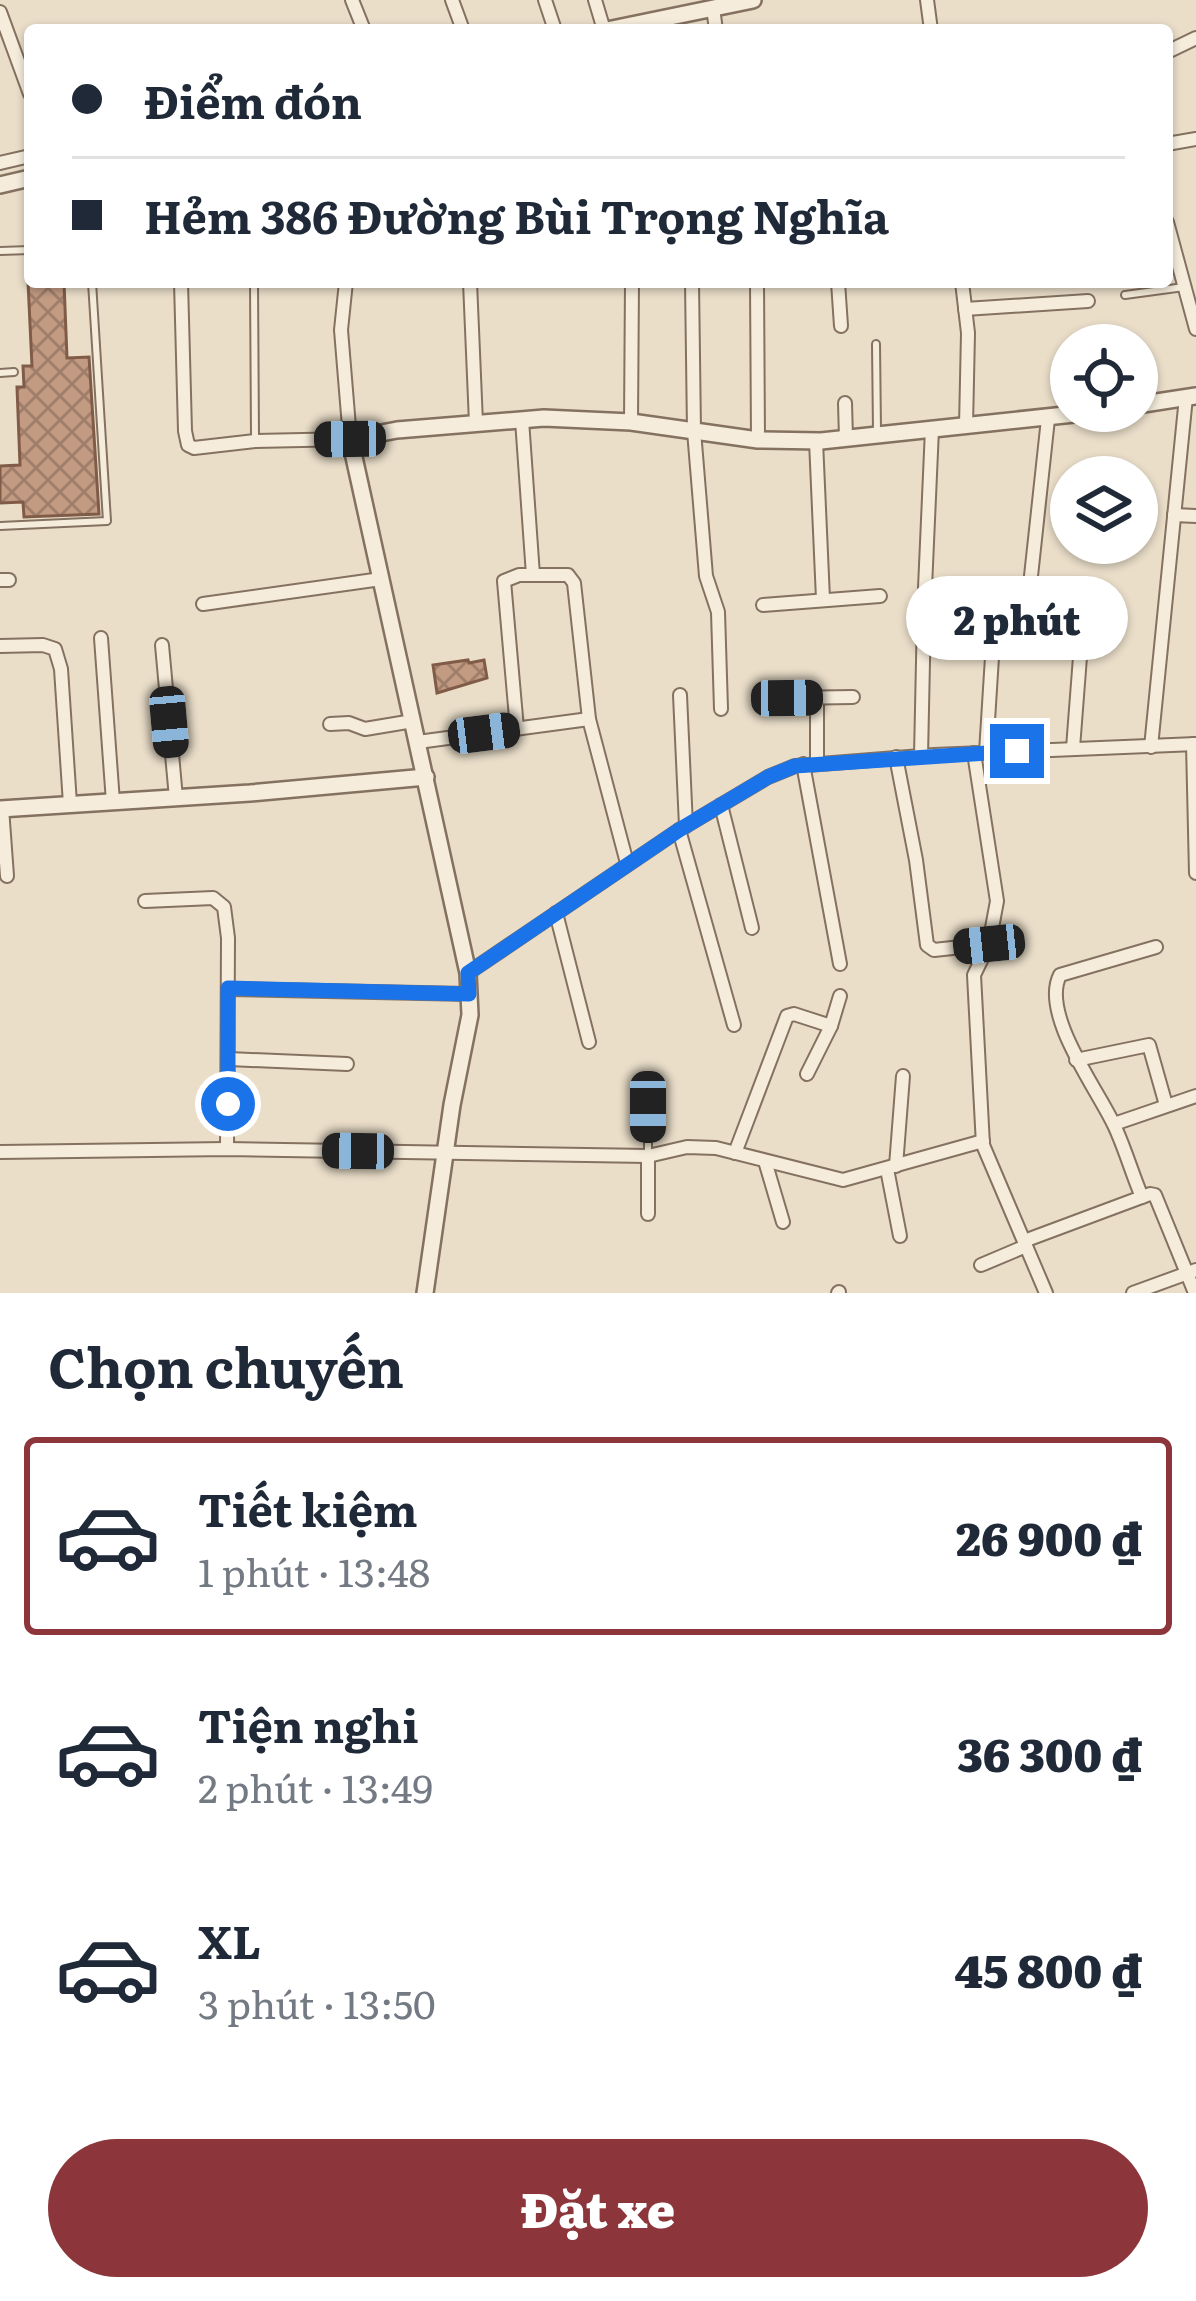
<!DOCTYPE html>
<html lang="vi">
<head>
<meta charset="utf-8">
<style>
	body { margin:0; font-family:Literata,serif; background:#f6f6f7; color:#1f2937; height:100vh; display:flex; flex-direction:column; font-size:45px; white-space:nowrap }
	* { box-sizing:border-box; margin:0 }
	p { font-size:39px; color:#747a83 }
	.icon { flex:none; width:66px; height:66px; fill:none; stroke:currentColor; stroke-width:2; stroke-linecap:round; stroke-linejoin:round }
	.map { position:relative; height:1293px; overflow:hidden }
	.drawer { display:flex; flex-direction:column; background:#fff; flex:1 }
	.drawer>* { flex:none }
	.hud { position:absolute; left:24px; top:24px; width:1149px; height:264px; border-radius:12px; box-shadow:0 3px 9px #0004; display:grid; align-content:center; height:264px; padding:0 48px; background:#fff }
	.tools { position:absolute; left:1050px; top:324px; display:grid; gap:24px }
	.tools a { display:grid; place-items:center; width:108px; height:108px; border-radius:50%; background:#fff; box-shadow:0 3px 9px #0004; font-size:60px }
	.end { position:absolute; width:54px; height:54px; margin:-27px; border:15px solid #1a73e8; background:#fff; box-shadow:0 0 0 6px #fff }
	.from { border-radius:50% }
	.bubble { position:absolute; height:84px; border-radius:42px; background:#fff; box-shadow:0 3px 9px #0004; font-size:39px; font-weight:800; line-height:84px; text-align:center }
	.car { position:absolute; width:36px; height:72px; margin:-36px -18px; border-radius:15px; box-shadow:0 0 9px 3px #0007; background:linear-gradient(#222 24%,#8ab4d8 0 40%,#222 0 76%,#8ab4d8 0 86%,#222 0) }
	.hud b { display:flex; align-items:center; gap:42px; height:114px; font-size:45px }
	.hud b+b { border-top:3px solid #e0e1e3 }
	.hud i { width:30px; height:30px; background:#1f2937 }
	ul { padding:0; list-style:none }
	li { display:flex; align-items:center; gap:36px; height:198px; margin:0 24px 18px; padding:0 24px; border:6px solid transparent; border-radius:12px }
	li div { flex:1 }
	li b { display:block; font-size:45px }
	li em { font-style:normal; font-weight:800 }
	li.selected { border-color:#8c363b }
	li>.icon { width:108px; height:108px; stroke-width:1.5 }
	h2 { padding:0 48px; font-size:54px; line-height:144px }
	.action { display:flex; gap:24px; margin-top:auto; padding:24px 48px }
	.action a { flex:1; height:138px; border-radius:72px; background:#8c363b; color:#fff; font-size:48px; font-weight:800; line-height:138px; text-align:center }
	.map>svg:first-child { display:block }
</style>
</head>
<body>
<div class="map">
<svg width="1196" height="1293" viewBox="0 0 1196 1293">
	<defs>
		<pattern id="building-cross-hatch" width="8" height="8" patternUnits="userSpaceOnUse" patternTransform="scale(3)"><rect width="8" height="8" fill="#c39b83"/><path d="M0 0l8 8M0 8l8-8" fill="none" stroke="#9f7f6b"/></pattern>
	</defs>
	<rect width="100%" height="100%" fill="#eadec9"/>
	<g fill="url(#building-cross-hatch)" stroke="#805c48" stroke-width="3">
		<polygon points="28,282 64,282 67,358 89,357 99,514 24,517 23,502 0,503 0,466 20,465 17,387 24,387 23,366 32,366"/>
		<polygon points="468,660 469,663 484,660 487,678 437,693 433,665"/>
	</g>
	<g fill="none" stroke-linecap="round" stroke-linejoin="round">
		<defs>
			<g id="service">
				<polyline points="0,251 30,250"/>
				<polyline points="254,282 255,438"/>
				<polyline points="1125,295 1184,287"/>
				<polyline points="876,344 877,431"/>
				<polyline points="0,373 14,372"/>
				<polyline points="0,526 107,521 92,282"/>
				<polyline points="648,1156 648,1107"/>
			</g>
			<g id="minor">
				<polyline points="352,0 364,30"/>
				<polyline points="452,0 463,30"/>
				<polyline points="545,0 555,30"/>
				<polyline points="595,0 604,30"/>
				<polyline points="927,0 931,30"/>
				<polyline points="713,8 716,30"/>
				<polyline points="0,12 30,94"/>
				<polyline points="1167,52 1196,38"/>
				<polyline points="1167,144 1196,139"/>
				<polyline points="0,163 30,156"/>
				<polyline points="1167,222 1196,329"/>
				<polyline points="181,282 185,431 188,445 194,448 255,441 350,439 341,330 346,282"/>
				<polyline points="470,282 476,423"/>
				<polyline points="692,282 694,431 706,576 718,612 721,709"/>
				<polyline points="757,282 758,440"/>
				<polyline points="838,282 841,326"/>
				<polyline points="962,282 968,333 966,426"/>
				<polyline points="965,309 1088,301"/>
				<polyline points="845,403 846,438"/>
				<polyline points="522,420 533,575"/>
				<polyline points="631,422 632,282"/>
				<polyline points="816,441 823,599"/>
				<polyline points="1174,515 1196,516"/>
				<polyline points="1031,576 1048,419"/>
				<polyline points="0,580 9,580"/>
				<polyline points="925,588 932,429"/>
				<polyline points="203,604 381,579"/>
				<polyline points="763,605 880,596"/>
				<polyline points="101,638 113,802"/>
				<polyline points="162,645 176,798"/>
				<polyline points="0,646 43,645 55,649 61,669 70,804"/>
				<polyline points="680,695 686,826"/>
				<polyline points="787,698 853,697"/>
				<polyline points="817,698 817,761"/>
				<polyline points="330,724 349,723 365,729 413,721"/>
				<polyline points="517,729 504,581 519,575 568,575 574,583 589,719 627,863"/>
				<polyline points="418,742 589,719"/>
				<polyline points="1193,744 1196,873"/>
				<polyline points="1151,747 1186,397"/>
				<polyline points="986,752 996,594 1001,588 1028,586 1080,596 1083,618 1073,748"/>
				<polyline points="974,753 997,901 989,944 974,975 983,1145 1046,1293"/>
				<polyline points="921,756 924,614"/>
				<polyline points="896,757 916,860 927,945 934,950 989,944"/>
				<polyline points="803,764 840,964"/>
				<polyline points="721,805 752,928"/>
				<polyline points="2,808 7,876"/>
				<polyline points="679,830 734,1025"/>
				<polyline points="145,901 213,898 224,907 228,938 227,1149"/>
				<polyline points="556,913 589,1042"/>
				<polyline points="468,973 679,830 768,777 795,766 934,755 1196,744"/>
				<polyline points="228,989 469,994"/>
				<polyline points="229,1059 347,1064"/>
				<polyline points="1076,1060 1149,1045 1166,1105"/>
				<polyline points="807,1074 831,1026 840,996"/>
				<polyline points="1114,1124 1196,1096"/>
				<polyline points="0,1152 227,1149 648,1156 687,1147 716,1148 843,1180 983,1141"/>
				<polyline points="735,1153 787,1016 794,1014 831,1026"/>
				<polyline points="765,1161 783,1222"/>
				<polyline points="896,1166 903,1076"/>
				<polyline points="887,1169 900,1236"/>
				<path d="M1142,1197C1132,1174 1125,1148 1114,1125C1098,1090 1040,1014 1060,975L1156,947"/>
				<polyline points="648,1214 648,1156"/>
				<polyline points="1024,1241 1150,1194 1155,1195 1195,1293"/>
				<polyline points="981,1265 1026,1246"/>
				<polyline points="838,1293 839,1292"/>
				<polyline points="1133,1293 1196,1270"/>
			</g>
			<g id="tertiary">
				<polyline points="607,30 753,0"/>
				<polyline points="0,185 30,178"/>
				<polyline points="1137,405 1196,396"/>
				<polyline points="0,809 250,793 426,777"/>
				<polyline points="425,1293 452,1105 470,1015 468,973 350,439 397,430 544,418 631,422 758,440 821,441 1102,411"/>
			</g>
		</defs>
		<use href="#service" stroke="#847160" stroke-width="10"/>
		<use href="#minor" stroke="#847160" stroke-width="16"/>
		<use href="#tertiary" stroke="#847160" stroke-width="20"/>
		<use href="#service" stroke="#f5ecdb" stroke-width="6"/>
		<use href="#minor" stroke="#f5ecdb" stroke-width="12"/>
		<use href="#tertiary" stroke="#f5ecdb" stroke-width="15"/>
	</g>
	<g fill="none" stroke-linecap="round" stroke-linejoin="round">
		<polyline stroke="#1a73e8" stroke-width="15" points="228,1104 228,988 469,994 468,973 679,830 768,777 795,766 1017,751"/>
	</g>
</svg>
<div class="tools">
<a><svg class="icon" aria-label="locate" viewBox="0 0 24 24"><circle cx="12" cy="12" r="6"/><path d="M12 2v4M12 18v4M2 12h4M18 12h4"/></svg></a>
<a><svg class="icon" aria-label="layers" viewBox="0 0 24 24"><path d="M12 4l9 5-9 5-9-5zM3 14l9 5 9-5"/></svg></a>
</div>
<i class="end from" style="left:228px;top:1104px"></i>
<i class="end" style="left:1017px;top:751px"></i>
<div class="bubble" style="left:906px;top:576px;width:222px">2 phút</div>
<i class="car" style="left:350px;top:439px;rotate:269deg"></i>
<i class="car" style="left:787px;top:698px;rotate:89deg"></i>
<i class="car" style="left:169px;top:722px;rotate:175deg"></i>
<i class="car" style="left:484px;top:733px;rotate:83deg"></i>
<i class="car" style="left:989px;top:944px;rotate:264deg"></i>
<i class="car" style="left:648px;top:1107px;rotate:180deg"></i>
<i class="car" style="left:358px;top:1151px;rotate:271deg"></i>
<div class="hud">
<b><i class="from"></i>Điểm đón</b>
<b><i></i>Hẻm 386 Đường Bùi Trọng Nghĩa</b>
</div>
</div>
<section class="drawer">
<h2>Chọn chuyến</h2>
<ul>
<li class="selected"><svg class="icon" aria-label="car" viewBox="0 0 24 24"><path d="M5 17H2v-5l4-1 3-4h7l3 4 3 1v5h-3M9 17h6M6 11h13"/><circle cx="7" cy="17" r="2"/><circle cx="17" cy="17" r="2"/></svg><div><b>Tiết kiệm</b><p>1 phút · 13:48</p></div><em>26 900 ₫</em></li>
<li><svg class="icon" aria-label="car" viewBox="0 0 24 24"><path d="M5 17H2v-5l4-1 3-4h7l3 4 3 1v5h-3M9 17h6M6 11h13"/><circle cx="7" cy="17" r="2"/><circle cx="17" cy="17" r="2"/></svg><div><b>Tiện nghi</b><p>2 phút · 13:49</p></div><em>36 300 ₫</em></li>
<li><svg class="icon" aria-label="car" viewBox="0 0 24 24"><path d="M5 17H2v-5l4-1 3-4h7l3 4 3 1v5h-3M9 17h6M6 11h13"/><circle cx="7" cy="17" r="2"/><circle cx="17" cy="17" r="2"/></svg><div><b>XL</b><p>3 phút · 13:50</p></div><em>45 800 ₫</em></li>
</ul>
<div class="action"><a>Đặt xe</a></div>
</section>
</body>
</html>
